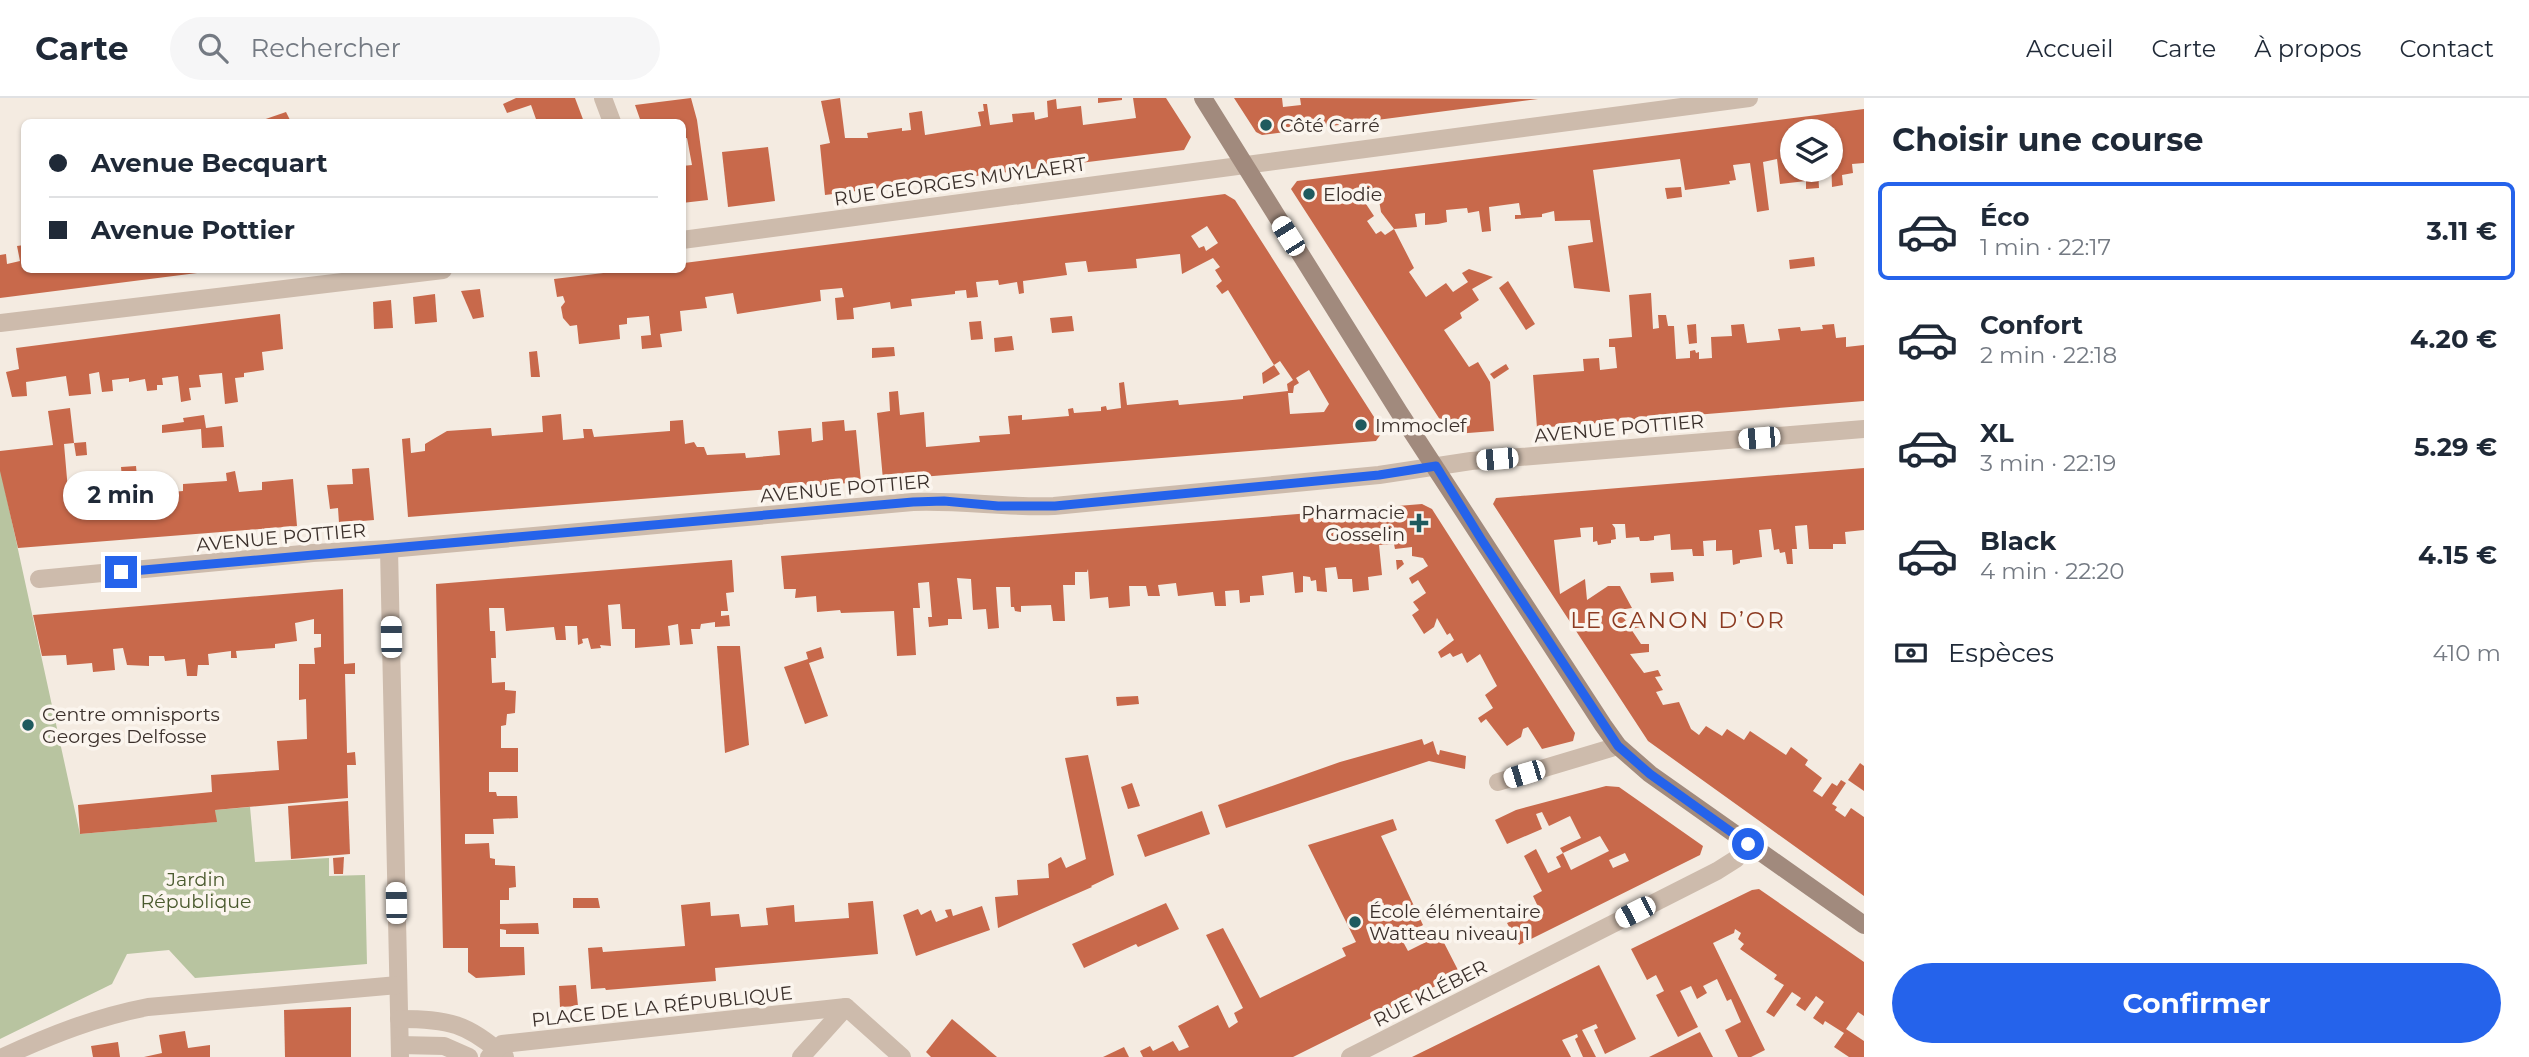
<!DOCTYPE html>
<html lang="fr">
<head>
<meta charset="utf-8">
<style>
	body { margin:0; font-family:Montserrat,sans-serif; background:#f6f6f7; color:#1f2937; height:100vh; display:flex; flex-direction:column; font-size:26px; white-space:nowrap }
	* { box-sizing:border-box; margin:0 }
	p { font-size:23px; color:#747a83 }
	.icon { flex:none; width:38px; height:38px; fill:none; stroke:currentColor; stroke-width:2; stroke-linecap:round; stroke-linejoin:round }
	.map { position:relative; flex:1; overflow:hidden }
	.details { display:flex; flex-direction:column; background:#fff; width:665px }
	.details>* { flex:none }
	.guide { position:absolute; left:21px; top:21px; width:665px; height:154px; border-radius:10px; box-shadow:0 2px 5px #0004; display:grid; align-content:center; height:154px; padding:0 28px; background:#fff }
	.fabs { position:absolute; left:1780px; top:21px; display:grid; gap:14px }
	.fabs a { display:grid; place-items:center; width:63px; height:63px; border-radius:50%; background:#fff; box-shadow:0 2px 5px #0004; font-size:35px }
	.end { position:absolute; width:32px; height:32px; margin:-16px; border:9px solid #2563eb; background:#fff; box-shadow:0 0 0 4px #fff }
	.from { border-radius:50% }
	.bubble { position:absolute; height:49px; border-radius:24px; background:#fff; box-shadow:0 2px 5px #0004; font-size:23px; font-weight:700; line-height:49px; text-align:center }
	.car { position:absolute; width:21px; height:42px; margin:-21px -10px; border-radius:9px; box-shadow:0 0 5px 2px #0007; background:linear-gradient(#fff 24%,#345 0 40%,#fff 0 76%,#345 0 86%,#fff 0) }
	.guide b { display:flex; align-items:center; gap:24px; height:66px; font-size:26px }
	.guide b+b { border-top:2px solid #e0e1e3 }
	.guide i { width:18px; height:18px; background:#1f2937 }
	ul { padding:0; list-style:none }
	li { display:flex; align-items:center; gap:21px; height:98px; margin:0 14px 10px; padding:0 14px; border:4px solid transparent; border-radius:10px }
	li div { flex:1 }
	li b { display:block; font-size:26px }
	li em { font-style:normal; font-weight:700 }
	li.current { border-color:#2563eb }
	li>.icon { width:63px; height:63px; stroke-width:1.5 }
	h2 { padding:0 28px; font-size:32px; line-height:84px }
	.pay { display:flex; align-items:center; gap:18px; height:77px; padding:0 28px; font-size:26px }
	.pay p { margin-inline-start:auto }
	.primary-button { display:flex; gap:14px; margin-top:auto; padding:14px 28px }
	.primary-button a { flex:1; height:80px; border-radius:42px; background:#2563eb; color:#fff; font-size:28px; font-weight:700; line-height:80px; text-align:center }
	header { display:flex; align-items:center; gap:42px; box-sizing:border-box; height:98px; padding:0 35px; background:#fff; border-bottom:2px solid #e0e1e3 }
	header strong { font-size:33px }
	nav { display:flex; gap:38px; margin-inline-start:auto; font-size:24px }
	.search { width:490px; height:63px; background:#f6f6f7; display:flex; align-items:center; gap:18px; box-sizing:border-box; padding:0 24px; border-radius:38px; color:#747a83; font-size:26px }
	main { display:flex; flex:1; min-height:0 }
	.map>svg:first-child { display:block }
</style>
</head>
<body>
<header>
<strong>Carte</strong>
<div class="search"><svg class="icon" aria-label="search" viewBox="0 0 24 24"><circle cx="10" cy="10" r="6"/><path d="M15 15l6 6"/></svg>Rechercher</div>
<nav><a>Accueil</a><a>Carte</a><a>À propos</a><a>Contact</a></nav>
</header>
<main>
<div class="map">
<svg width="1864" height="959" viewBox="0 0 1864 959">
	<rect width="100%" height="100%" fill="#f4ebe1"/>
	<polygon fill="#b8c4a0" points="0,369 80,736 216,724 215,712 250,709 255,764 329,760 329,778 365,777 367,866 195,880 169,852 127,856 112,886 0,941"/>
	<g fill="#c8694b" fill-rule="evenodd">
		<polygon points="516,0 575,0 584,24 537,24 531,7 507,15 503,6"/>
		<polygon points="691,0 697,22 708,102 682,105 682,68 692,67 687,40 682,41 682,24 641,24 635,7"/>
		<polygon points="840,0 845,40 868,40 867,35 902,30 902,33 911,32 909,15 922,13 925,37 981,28 978,14 984,13 983,6 987,6 990,27 1013,24 1012,16 1034,14 1035,22 1048,19 1047,3 1056,1 1057,11 1081,8 1083,27 1136,20 1133,0 1166,0 1191,39 1184,52 825,97 820,47 830,45 821,3"/>
		<polygon points="1098,0 1122,0 1122,2 1098,5"/>
		<polygon points="1234,0 1282,0 1283,9 1301,7 1300,0 1538,1 1262,37 1256,34"/>
		<polygon points="1864,11 1864,65 1852,66 1853,75 1842,77 1843,87 1832,89 1830,33 1792,33 1792,72 1818,72 1819,90 1806,91 1806,83 1780,86 1777,61 1763,64 1769,112 1757,114 1750,65 1733,67 1736,82 1729,83 1730,86 1685,92 1680,61 1593,72 1610,194 1574,190 1568,148 1593,144 1590,122 1555,123 1554,113 1542,116 1542,119 1515,121 1515,117 1521,117 1519,105 1489,109 1491,133 1482,134 1479,113 1468,115 1467,110 1446,112 1447,124 1438,126 1425,127 1425,115 1415,116 1417,129 1394,131 1381,114 1378,96 1367,97 1365,91 1357,92 1359,97 1367,97 1369,102 1364,103 1374,118 1367,123 1376,136 1381,133 1385,137 1394,131 1414,170 1409,174 1426,199 1446,185 1453,194 1468,184 1462,175 1469,171 1493,179 1472,191 1479,202 1460,215 1462,220 1444,232 1469,269 1478,264 1490,284 1494,333 1455,336 1446,331 1291,91 1297,83"/>
		<polygon points="286,14 291,24 257,24"/>
		<polygon points="768,49 775,103 728,109 722,54"/>
		<polygon points="1681,89 1682,99 1667,101 1665,90"/>
		<path d="M1225,96L1235,102L1383,333L1376,343L883,382L877,315L890,313L889,294L898,293L900,317L924,314L926,349L980,344L979,338L1010,336L1008,318L1022,317V322L1069,318L1068,311L1073,310L1074,315L1101,313V309L1106,308L1107,312L1121,310L1119,285L1124,284L1127,307L1178,302L1179,307L1243,301V298L1288,293L1287,286L1293,282L1280,263L1274,267L1228,192L1222,196L1216,188L1222,183L1215,172L1220,169L1213,160L1182,176L1180,156L1136,161L1137,170L1088,174L1086,163L1065,165L1067,177L1023,183L1024,195L1019,196L1017,184L999,187L998,182L976,184L978,199L967,200L966,192L955,193V196L911,201L912,208L903,209L891,211L890,204L853,210L854,221L837,222L835,200L844,199L842,190L820,192L821,203L737,216L733,195L705,199L707,210L680,213L682,233L660,236L662,249L642,251L641,238L651,237L649,218L627,220V226L619,227L620,241L579,246L577,227L570,228L563,220L561,209L565,204L563,198L557,199L554,181L628,172H682L684,165ZM1207,128L1218,145L1206,153L1204,148L1199,150L1191,138ZM1309,272L1329,306L1324,314L1290,316L1288,295H1293L1294,288L1299,285L1296,280Z"/>
		<polygon points="24,147 24,172 205,172 205,174 0,200 0,157 6,156 7,166 20,163 17,148"/>
		<polygon points="1814,159 1815,168 1790,171 1789,162"/>
		<polygon points="1508,183 1535,226 1526,232 1499,190"/>
		<polygon points="480,191 484,219 473,221 461,193"/>
		<polygon points="1651,195 1653,231 1659,230 1658,217 1666,217 1668,228 1674,228 1676,261 1690,260 1690,253 1695,252 1696,255 1699,254 1699,261 1712,260 1711,239 1732,238 1731,227 1744,226 1747,245 1780,242 1778,231 1800,229 1801,233 1823,231 1822,227 1834,226 1836,240 1846,239 1846,249 1864,247 1864,303 1537,330 1533,277 1584,273 1583,261 1599,260 1600,272 1617,270 1615,249 1609,249 1609,241 1632,239 1629,197"/>
		<polygon points="435,196 437,224 415,226 413,199"/>
		<polygon points="391,202 393,230 374,231 373,204"/>
		<polygon points="280,216 283,251 262,254 264,272 244,275 244,279 235,280 238,304 225,306 222,275 199,277 201,289 189,290 191,302 181,304 178,278 162,280 163,287 157,287 157,292 147,293 145,281 129,284 129,280 112,282 113,293 102,294 99,274 89,276 91,296 69,298 66,278 26,284 27,298 12,299 6,274 19,271 16,250"/>
		<polygon points="1072,218 1074,233 1052,235 1050,220"/>
		<polygon points="981,223 983,241 971,242 969,224"/>
		<polygon points="1696,226 1697,245 1689,246 1687,227"/>
		<polygon points="1012,238 1014,252 995,254 994,240"/>
		<polygon points="894,249 895,258 872,260 872,250"/>
		<polygon points="537,253 540,279 531,279 529,254"/>
		<polygon points="1506,266 1509,271 1494,281 1490,276"/>
		<polygon points="1274,267 1280,276 1263,286 1262,275"/>
		<polygon points="70,310 74,345 64,346 69,404 91,402 89,379 111,377 113,404 124,403 121,369 136,368 138,390 161,388 161,395 183,393 183,386 227,383 226,375 235,373 239,394 262,392 262,384 293,381 297,428 18,450 0,373 0,353 53,347 48,313"/>
		<polygon points="561,316 563,342 584,340 583,331 592,331 594,339 670,333 670,323 683,322 685,346 694,344 697,349 704,349 707,357 745,355 746,360 780,357 778,333 811,330 812,344 823,342 822,324 844,322 845,333 856,332 861,384 408,419 402,341 410,340 411,355 425,353 425,346 447,333 491,330 492,338 543,334 542,318"/>
		<polygon points="204,317 206,330 222,328 224,349 202,350 201,331 162,335 162,327 184,324 183,320"/>
		<polygon points="86,344 87,357 76,358 74,345"/>
		<polygon points="369,370 374,422 339,425 338,410 330,411 327,387 353,386 352,371"/>
		<polygon points="1864,370 1864,432 1845,434 1846,446 1833,446 1833,451 1809,451 1807,427 1795,428 1797,451 1792,451 1793,466 1787,466 1785,454 1780,455 1779,451 1774,452 1771,431 1759,432 1762,459 1740,462 1740,465 1733,467 1732,452 1716,453 1716,442 1703,443 1704,458 1693,458 1692,451 1671,452 1670,436 1654,438 1654,442 1647,443 1640,443 1639,439 1626,440 1625,426 1612,426 1615,430 1616,441 1611,442 1611,445 1598,447 1597,443 1593,444 1593,429 1580,430 1581,439 1554,442 1560,496 1585,481 1587,502 1608,488 1620,488 1632,510 1619,512 1627,525 1640,525 1641,529 1631,531 1641,546 1649,546 1649,554 1630,556 1644,575 1658,572 1661,578 1655,579 1663,592 1656,594 1663,607 1679,604 1691,631 1699,637 1706,628 1722,638 1727,631 1744,642 1750,633 1786,657 1791,649 1808,662 1805,667 1822,680 1813,693 1822,699 1832,685 1837,688 1841,682 1846,685 1832,706 1837,709 1835,712 1845,719 1851,710 1864,719 1864,798 1648,643 1493,406 1496,400"/>
		<polygon points="1422,406 1432,411 1575,635 1573,643 1542,651 1528,629 1523,631 1521,639 1507,648 1486,621 1481,625 1478,620 1493,610 1485,597 1497,588 1480,556 1467,565 1462,555 1453,559 1450,555 1441,560 1438,554 1454,542 1450,535 1447,537 1437,520 1434,529 1424,536 1412,517 1419,512 1413,504 1426,495 1418,482 1412,486 1409,480 1428,468 1423,460 1412,458 1412,449 1395,451 1394,446 1379,447 1382,477 1368,479 1369,492 1353,494 1352,481 1338,481 1336,469 1325,470 1327,494 1317,493 1316,482 1311,483 1310,479 1303,478 1303,494 1295,495 1293,474 1262,478 1264,497 1250,498 1250,504 1240,505 1239,492 1225,493 1226,508 1215,508 1213,494 1178,498 1176,485 1158,487 1160,498 1148,498 1146,488 1129,488 1130,508 1109,510 1108,499 1090,501 1088,471 1087,474 1075,474 1075,487 1063,487 1065,523 1053,523 1051,507 1021,508 1021,514 1015,513 1014,509 1011,509 1010,489 996,489 999,530 988,531 986,511 973,512 971,481 957,480 962,521 948,521 948,527 929,529 928,519 932,519 929,484 918,485 920,510 913,510 916,557 897,558 894,513 841,515 840,512 817,514 816,498 795,500 796,491 784,491 781,458"/>
		<polygon points="732,462 734,494 726,495 728,513 721,513 721,518 729,517 730,528 715,529 715,524 701,526 700,531 691,531 693,546 680,547 678,526 668,528 670,547 635,550 635,531 622,531 620,506 608,507 611,548 600,547 601,550 591,551 588,540 582,541 583,545 578,547 577,528 565,528 566,542 556,542 554,529 506,533 504,510 489,510 490,533 495,533 496,560 491,560 492,585 505,584 505,592 516,593 515,615 507,616 506,627 501,628 501,650 518,650 518,674 489,674 489,694 496,694 497,698 517,698 518,720 493,721 494,736 465,736 465,746 489,745 490,760 495,761 495,767 515,768 516,789 509,790 509,802 500,802 500,826 538,825 539,836 506,836 506,832 500,831 500,849 524,849 525,877 476,880 468,874 468,850 443,850 436,486"/>
		<polygon points="1396,462 1402,462 1404,466 1397,472"/>
		<polygon points="1673,474 1674,483 1651,485 1650,475"/>
		<polygon points="343,491 344,566 355,565 355,576 345,576 347,655 355,654 356,667 347,667 348,700 215,712 217,724 80,736 78,707 212,694 211,677 279,672 277,643 307,641 306,601 299,602 299,566 315,566 314,550 321,549 321,536 314,536 314,521 295,525 297,543 275,546 275,550 236,553 237,560 231,560 231,553 208,556 209,567 198,567 197,578 187,578 185,561 165,563 164,558 149,558 149,568 127,567 123,550 113,551 115,572 93,574 92,565 67,567 66,557 42,558 33,517"/>
		<polygon points="717,548 740,548 749,647 725,655"/>
		<polygon points="821,549 824,560 809,565 828,618 805,626 784,569 808,561 806,554"/>
		<polygon points="1138,598 1139,606 1117,608 1116,599"/>
		<polygon points="1422,641 1424,647 1433,643 1437,656 1439,657 1440,652 1466,658 1465,671 1429,663 1226,730 1218,707 1340,664"/>
		<polygon points="1088,657 1114,777 1091,788 1092,789 998,830 995,799 1018,797 1017,782 1049,780 1048,766 1061,759 1066,770 1086,761 1065,660"/>
		<polygon points="1860,665 1864,668 1864,693 1848,682"/>
		<polygon points="1132,685 1140,708 1128,711 1121,689"/>
		<path d="M1606,688L1619,689L1703,748L1700,757L1519,847L1507,825L1523,818L1526,823L1541,815L1533,798L1542,793L1524,758L1536,751L1548,775L1561,769L1556,759L1563,755L1571,772L1609,753L1600,738L1563,755L1560,750L1581,740L1570,718L1549,728L1542,714L1536,716L1542,731L1507,746L1495,722L1516,712ZM1625,755L1629,763L1613,770L1609,762Z"/>
		<polygon points="348,703 350,756 291,761 288,708"/>
		<polygon points="1202,713 1210,736 1145,759 1137,737"/>
		<polygon points="1393,721 1397,732 1381,738 1423,827 1401,840 1408,853 1440,837 1460,876 1293,959 1143,959 1140,953 1150,948 1153,953 1173,943 1179,953 1189,949 1178,928 1218,907 1229,930 1238,924 1234,915 1243,910 1206,837 1223,830 1260,900 1346,858 1342,850 1356,844 1308,747"/>
		<polygon points="344,759 343,776 334,776 333,760"/>
		<polygon points="1759,791 1864,864 1864,918 1858,914 1846,931 1864,943 1864,959 1849,959 1834,949 1844,935 1825,923 1823,927 1813,920 1824,904 1816,898 1805,913 1796,907 1801,900 1792,894 1774,919 1766,914 1784,887 1774,881 1777,877 1740,851 1744,846 1738,841 1741,835 1735,831 1734,835 1713,845 1765,952 1751,959 1738,959 1725,932 1741,924 1731,901 1727,903 1717,881 1703,888 1707,895 1697,901 1691,888 1680,893 1698,929 1678,939 1656,897 1664,893 1656,877 1647,882 1631,851 1752,792"/>
		<polygon points="573,800 598,800 600,810 573,810"/>
		<polygon points="873,803 878,856 715,870 716,883 606,892 605,890 591,891 588,850 602,849 603,854 685,848 681,807 710,804 711,818 739,816 741,829 768,827 766,810 794,807 795,824 849,820 848,805"/>
		<polygon points="1166,805 1179,831 1138,849 1136,846 1084,870 1072,846"/>
		<polygon points="982,808 990,832 916,858 903,817 918,811 921,817 931,812 936,824 948,819 945,812 951,811 953,818"/>
		<polygon points="1599,867 1636,941 1605,956 1594,932 1598,930 1596,926 1582,932 1596,959 1583,959 1575,941 1578,939 1577,936 1562,942 1571,959 1412,959"/>
		<polygon points="576,887 578,908 560,909 559,888"/>
		<polygon points="351,909 351,959 285,959 284,912"/>
		<polygon points="952,921 997,959 931,959 926,954"/>
		<polygon points="185,933 188,950 210,947 210,959 144,959 162,955 159,937"/>
		<polygon points="1700,934 1713,959 1649,959"/>
		<polygon points="118,944 120,959 93,959 91,948"/>
		<polygon points="1124,949 1129,959 1103,959"/>
	</g>
	<g fill="none" stroke-linecap="round" stroke-linejoin="round">
		<g stroke="#cdbbac" stroke-width="18">
			<polyline points="603,0 612,24"/>
			<polyline points="682,142 1749,0"/>
			<polyline points="0,225 443,172"/>
			<polyline points="389,451 400,959"/>
			<path d="M39,481L313,455L389,451L913,404C961,402 1007,410 1054,408L1379,377L1471,363L1864,331"/>
			<polyline points="1498,684 1618,648"/>
			<path d="M399,921C448,921 468,925 505,959"/>
			<polyline points="400,947 444,948 469,959"/>
			<path d="M3,959C51,937 96,919 148,909L398,887"/>
			<polyline points="489,959 502,946 846,909 902,959"/>
			<polyline points="801,959 846,909"/>
			<polyline points="1350,959 1717,773 1736,761 1748,746"/>
		</g>
		<polyline stroke="#a18a7d" stroke-width="18" points="1203,0 1399,314 1603,627 1618,648 1650,676 1864,827"/>
	</g>
	<g fill="none" stroke-linecap="round" stroke-linejoin="round">
		<polyline stroke="#2563eb" stroke-width="9" points="121,474 913,404 944,403 998,408 1055,408 1379,377 1436,368 1483,444 1618,648 1650,676 1748,746"/>
	</g>
	<g fill="#1f5a5e" stroke="#fbf5ee" stroke-width="2.5">
		<circle cx="1266" cy="27" r="7"/>
		<circle cx="1309" cy="96" r="7"/>
		<circle cx="1361" cy="327" r="7"/>
		<path d="M1415.5 414.5h7v7h7v7h-7v7h-7v-7h-7v-7h7z"/>
		<circle cx="28" cy="627" r="7"/>
		<circle cx="1355" cy="824" r="7"/>
	</g>
	<g text-anchor="middle" stroke-width="7" stroke-linejoin="round" paint-order="stroke">
		<g font-size="19" fill="#3b302b" stroke="#fbf5ee" text-anchor="start">
			<text x="1280" y="34">Côté Carré</text>
			<text x="1323" y="103">Elodie</text>
			<text x="1375" y="334">Immoclef</text>
			<text x="1405" y="421" text-anchor="end">Pharmacie<tspan x="1405" dy="22">Gosselin</tspan></text>
			<text x="42" y="623">Centre omnisports<tspan x="42" dy="22">Georges Delfosse</tspan></text>
			<text x="1369" y="820">École élémentaire<tspan x="1369" dy="22">Watteau niveau 1</tspan></text>
		</g>
		<g font-size="19" fill="#3b302b" stroke="#fbf5ee">
			<text transform="translate(960 83) rotate(-8)" y="7">RUE GEORGES MUYLAERT</text>
			<text transform="translate(1619 330) rotate(-5)" y="7">AVENUE POTTIER</text>
			<text transform="translate(845 390) rotate(-5)" y="7">AVENUE POTTIER</text>
			<text transform="translate(281 439) rotate(-5)" y="7">AVENUE POTTIER</text>
			<text transform="translate(1430 895) rotate(-27)" y="7">RUE KLÉBER</text>
			<text transform="translate(662 908) rotate(-6)" y="7">PLACE DE LA RÉPUBLIQUE</text>
		</g>
		<g font-size="19" fill="#4a5a2e" stroke="#fbf5ee">
			<text x="196" y="788">Jardin<tspan x="196" dy="22">République</tspan></text>
		</g>
		<g font-size="23" letter-spacing="2" fill="#8c3b22" stroke="#fbf5ee">
			<text x="1678" y="530">LE CANON D’OR</text>
		</g>
	</g>
</svg>
<div class="fabs">
<a><svg class="icon" aria-label="layers" viewBox="0 0 24 24"><path d="M12 4l9 5-9 5-9-5zM3 14l9 5 9-5"/></svg></a>
</div>
<i class="end from" style="left:1748px;top:746px"></i>
<i class="end" style="left:121px;top:474px"></i>
<div class="bubble" style="left:63px;top:373px;width:116px">2 min</div>
<i class="car" style="left:1288px;top:138px;rotate:328deg"></i>
<i class="car" style="left:1759px;top:340px;rotate:265deg"></i>
<i class="car" style="left:1497px;top:361px;rotate:265deg"></i>
<i class="car" style="left:391px;top:539px;rotate:359deg"></i>
<i class="car" style="left:1524px;top:676px;rotate:253deg"></i>
<i class="car" style="left:396px;top:805px;rotate:359deg"></i>
<i class="car" style="left:1635px;top:814px;rotate:243deg"></i>
<div class="guide">
<b><i class="from"></i>Avenue Becquart</b>
<b><i></i>Avenue Pottier</b>
</div>
</div>
<section class="details">
<h2>Choisir une course</h2>
<ul>
<li class="current"><svg class="icon" aria-label="car" viewBox="0 0 24 24"><path d="M5 17H2v-5l4-1 3-4h7l3 4 3 1v5h-3M9 17h6M6 11h13"/><circle cx="7" cy="17" r="2"/><circle cx="17" cy="17" r="2"/></svg><div><b>Éco</b><p>1 min · 22:17</p></div><em>3.11 €</em></li>
<li><svg class="icon" aria-label="car" viewBox="0 0 24 24"><path d="M5 17H2v-5l4-1 3-4h7l3 4 3 1v5h-3M9 17h6M6 11h13"/><circle cx="7" cy="17" r="2"/><circle cx="17" cy="17" r="2"/></svg><div><b>Confort</b><p>2 min · 22:18</p></div><em>4.20 €</em></li>
<li><svg class="icon" aria-label="car" viewBox="0 0 24 24"><path d="M5 17H2v-5l4-1 3-4h7l3 4 3 1v5h-3M9 17h6M6 11h13"/><circle cx="7" cy="17" r="2"/><circle cx="17" cy="17" r="2"/></svg><div><b>XL</b><p>3 min · 22:19</p></div><em>5.29 €</em></li>
<li><svg class="icon" aria-label="car" viewBox="0 0 24 24"><path d="M5 17H2v-5l4-1 3-4h7l3 4 3 1v5h-3M9 17h6M6 11h13"/><circle cx="7" cy="17" r="2"/><circle cx="17" cy="17" r="2"/></svg><div><b>Black</b><p>4 min · 22:20</p></div><em>4.15 €</em></li>
</ul>
<div class="pay"><svg class="icon" aria-label="cash" viewBox="0 0 24 24"><path d="M3 7h18v10H3z"/><circle cx="12" cy="12" r="2"/></svg>Espèces<p>410 m</p></div>
<div class="primary-button"><a>Confirmer</a></div>
</section>
</main>
</body>
</html>
